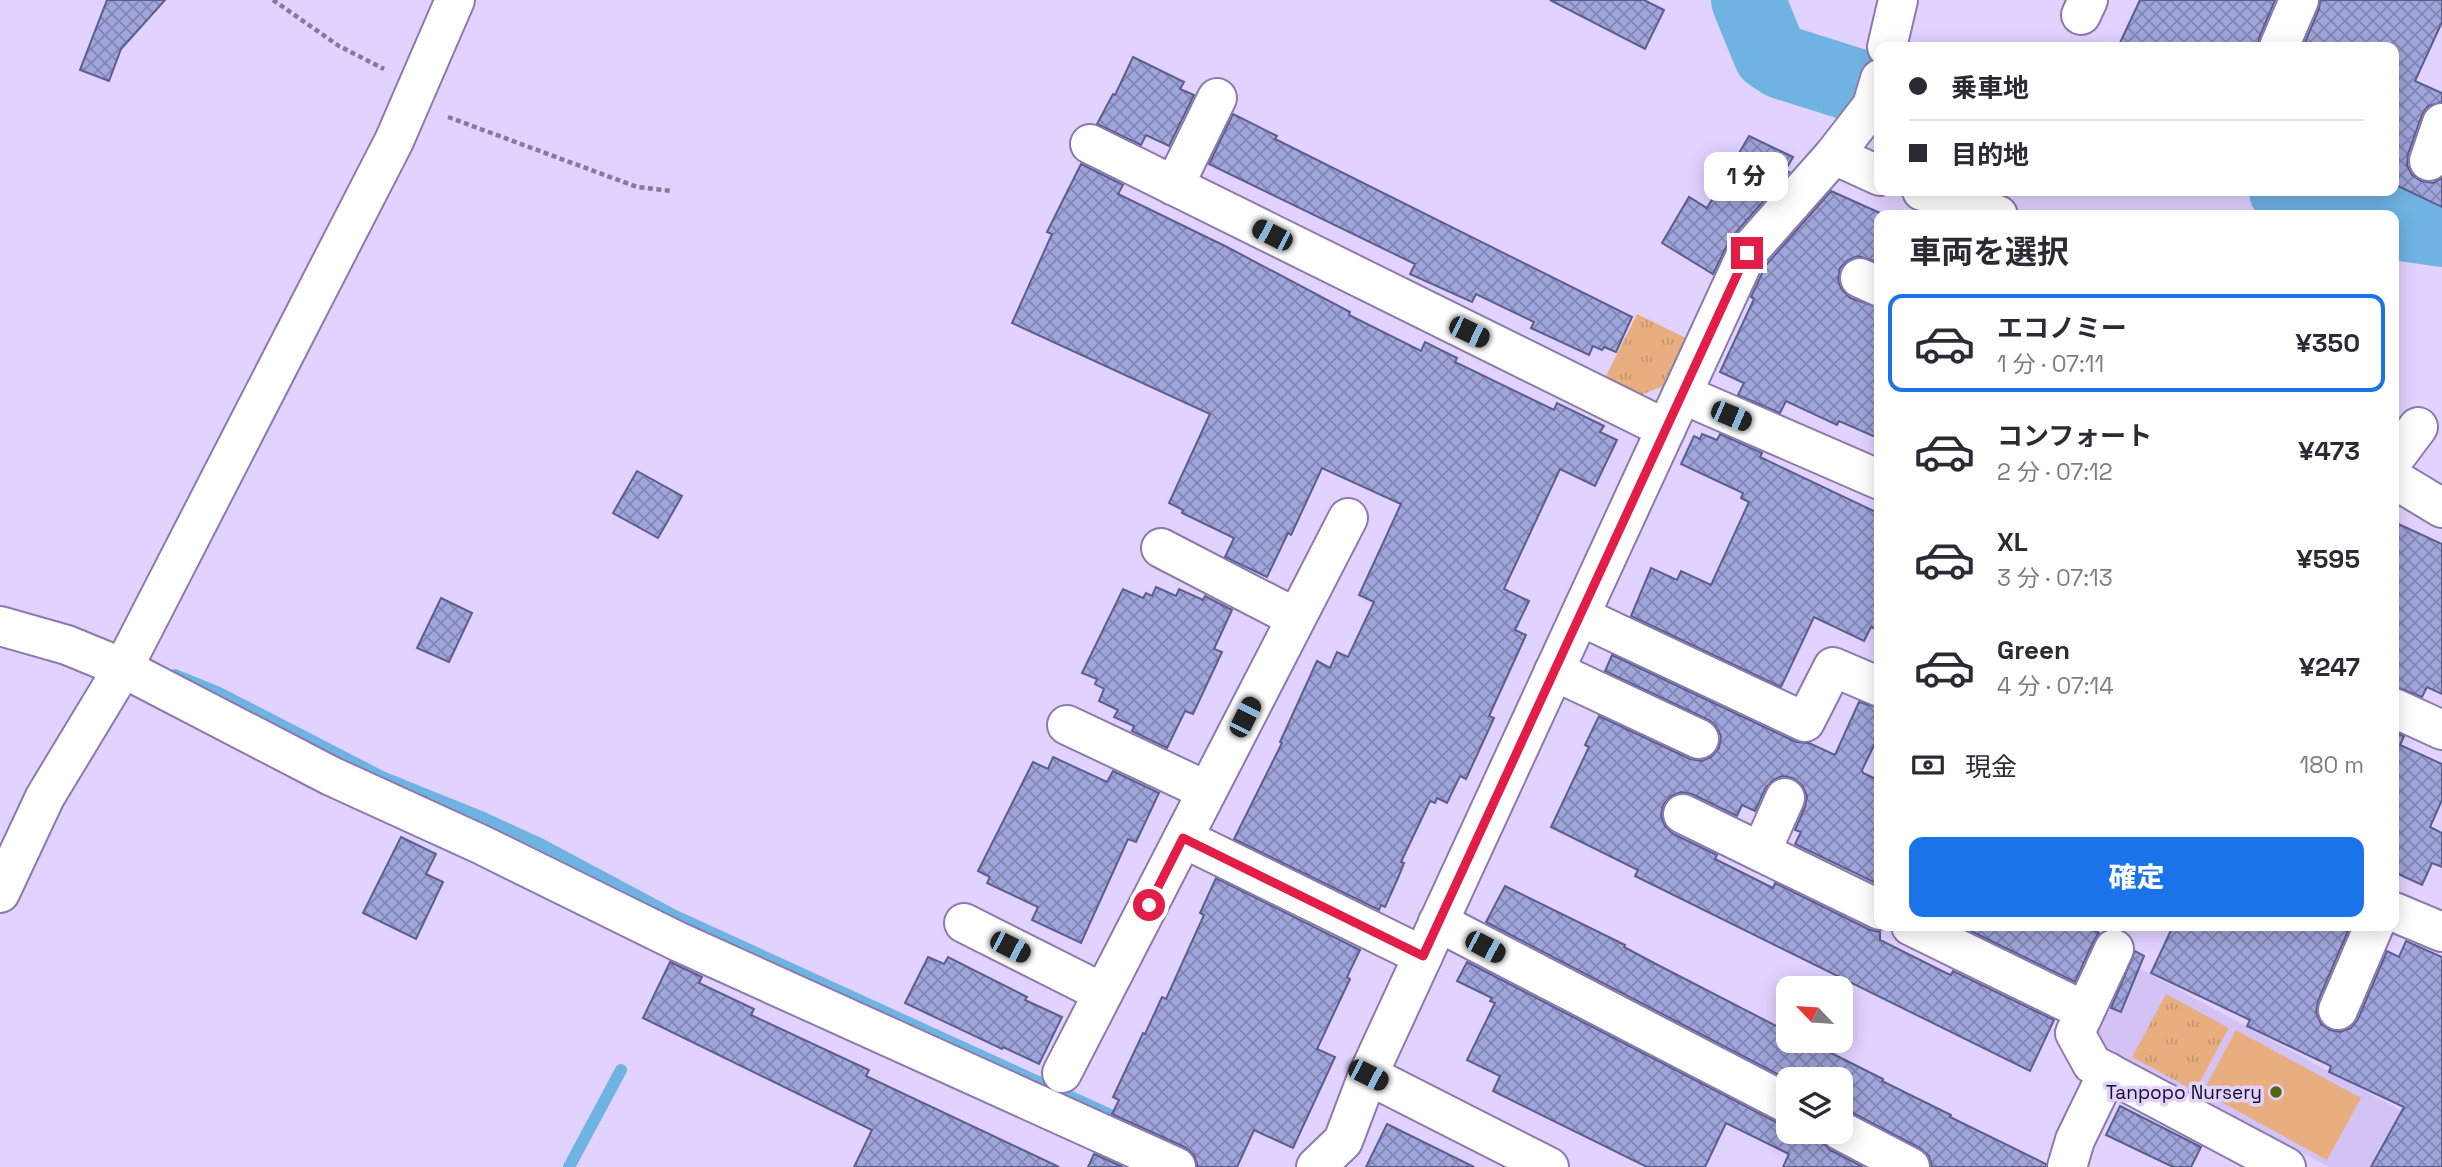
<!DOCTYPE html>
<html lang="ja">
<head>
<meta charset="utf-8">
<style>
	body { margin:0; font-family:"Space Grotesk","Noto Sans JP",sans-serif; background:#f2f2f3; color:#2b2b33; height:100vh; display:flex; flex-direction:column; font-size:26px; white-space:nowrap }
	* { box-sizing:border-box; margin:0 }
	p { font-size:23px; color:#7c7c81 }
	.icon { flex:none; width:38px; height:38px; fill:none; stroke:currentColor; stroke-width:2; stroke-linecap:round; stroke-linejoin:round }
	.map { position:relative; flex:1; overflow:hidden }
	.drawer { position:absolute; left:1874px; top:210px; width:525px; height:721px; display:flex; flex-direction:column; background:#fff; border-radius:14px; box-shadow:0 4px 18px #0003 }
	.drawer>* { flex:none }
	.banner { position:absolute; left:1874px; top:42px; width:525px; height:154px; border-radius:14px; box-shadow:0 4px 18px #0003; display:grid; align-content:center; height:154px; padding:0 35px; background:#fff }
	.needle { width:46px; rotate:295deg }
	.fabs { position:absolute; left:1776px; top:976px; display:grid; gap:14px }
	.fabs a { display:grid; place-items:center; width:77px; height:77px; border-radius:14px; background:#fff; box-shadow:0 4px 18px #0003; font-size:35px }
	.end { position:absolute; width:32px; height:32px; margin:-16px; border:9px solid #e11d48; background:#fff; box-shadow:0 0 0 4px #fff }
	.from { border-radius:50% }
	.bubble { position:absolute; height:49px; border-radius:14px; background:#fff; box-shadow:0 4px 18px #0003; font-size:23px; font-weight:800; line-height:49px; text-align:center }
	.car { position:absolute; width:21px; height:42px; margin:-21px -10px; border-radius:9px; box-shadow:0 0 5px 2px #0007; background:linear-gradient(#222 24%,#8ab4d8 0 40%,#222 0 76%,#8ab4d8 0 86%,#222 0) }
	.banner b { display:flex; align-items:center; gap:24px; height:66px; font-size:26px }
	.banner b+b { border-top:2px solid #e1e1e2 }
	.banner i { width:18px; height:18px; background:#2b2b33 }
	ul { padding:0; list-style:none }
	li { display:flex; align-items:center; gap:21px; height:98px; margin:0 14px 10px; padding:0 21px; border:4px solid transparent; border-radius:14px }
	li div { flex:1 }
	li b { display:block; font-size:26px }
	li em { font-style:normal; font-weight:800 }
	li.current { border-color:#1a73e8 }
	li>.icon { width:63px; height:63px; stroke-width:1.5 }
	h2 { padding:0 35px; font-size:32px; line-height:84px }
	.pay { display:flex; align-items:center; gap:18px; height:77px; padding:0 35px; font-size:26px }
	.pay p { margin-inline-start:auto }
	.action { display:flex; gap:14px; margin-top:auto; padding:14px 35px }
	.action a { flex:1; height:80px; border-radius:14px; background:#1a73e8; color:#fff; font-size:28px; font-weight:800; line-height:80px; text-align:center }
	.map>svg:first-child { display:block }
</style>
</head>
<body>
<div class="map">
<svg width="2442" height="1167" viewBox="0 0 2442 1167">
	<defs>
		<pattern id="grass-tufts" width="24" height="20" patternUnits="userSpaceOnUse" patternTransform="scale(1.75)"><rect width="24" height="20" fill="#e9ae7f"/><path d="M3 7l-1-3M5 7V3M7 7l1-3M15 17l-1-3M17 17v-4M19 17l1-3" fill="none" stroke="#c7956d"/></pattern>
		<pattern id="building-cross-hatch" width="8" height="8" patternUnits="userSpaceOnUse" patternTransform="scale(1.75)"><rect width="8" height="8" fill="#a0a5db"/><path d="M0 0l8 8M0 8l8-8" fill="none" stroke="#8185b1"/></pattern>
	</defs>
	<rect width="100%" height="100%" fill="#e1d2ff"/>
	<polygon fill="#d3c3f5" points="2126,961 2442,1133 2442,1167 2329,1167 2107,1051 2094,1038"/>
	<g fill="url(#grass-tufts)">
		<polygon points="1637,314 1686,338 1663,386 1641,395 1605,378"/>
		<polygon points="2166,994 2229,1028 2195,1091 2132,1057"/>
	</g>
	<polygon fill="#e9ae7f" points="2236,1030 2361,1098 2327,1160 2203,1092"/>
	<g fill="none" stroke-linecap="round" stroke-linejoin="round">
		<g stroke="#6fb3e3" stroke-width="12">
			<polyline points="175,675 217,692 382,777 481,817 542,845 675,916 1224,1167"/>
			<polyline points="569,1167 621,1070"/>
		</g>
		<g stroke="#6fb3e3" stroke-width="74">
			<polyline points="1748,0 1770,54 1782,62 1880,93"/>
			<polyline points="2286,191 2336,212 2352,215"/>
			<polyline points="2394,223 2442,230"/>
		</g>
	</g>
	<g fill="url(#building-cross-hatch)" stroke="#5b5e8f" stroke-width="2">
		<polygon points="107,0 165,0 121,49 109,81 80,70"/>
		<polygon points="1550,0 1644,0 1664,10 1645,49"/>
		<polygon points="2140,0 2275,0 2259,38 2258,47 2118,47"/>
		<polygon points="2320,0 2442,0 2442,22 2415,81 2442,93 2442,102 2428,106 2422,115 2408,154 2407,165 2412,175 2421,181 2433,183 2442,178 2442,207 2394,184 2394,47 2303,47 2319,9"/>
		<polygon points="1133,57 1184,82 1180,89 1194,95 1169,146 1146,135 1141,145 1097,124 1113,94 1115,95"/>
		<polygon points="1233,114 1277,136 1275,139 1632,317 1616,352 1604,347 1602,350 1593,346 1589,355 1531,328 1534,322 1476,294 1472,302 1410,274 1415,264 1209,164"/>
		<polygon points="1749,136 1793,157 1785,171 1789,172 1730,239 1713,274 1662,243 1689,197 1707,208"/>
		<polygon points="1081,164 1123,185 1118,194 1227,247 1350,312 1349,315 1421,351 1425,342 1457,358 1455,362 1554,410 1557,403 1604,426 1600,432 1617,440 1595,486 1560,469 1504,589 1529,601 1515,630 1526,635 1489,716 1494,718 1466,779 1460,776 1447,803 1437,798 1435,803 1430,801 1401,862 1404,863 1398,878 1385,907 1381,905 1379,910 1234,839 1282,743 1280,742 1317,661 1330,668 1337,652 1348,657 1374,602 1359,595 1401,504 1322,468 1291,535 1288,533 1267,577 1225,557 1234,538 1182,513 1183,510 1169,503 1210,414 1012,323 1052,234 1047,232"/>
		<polygon points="1831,191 1880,213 1880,263 1858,256 1848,260 1840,268 1838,280 1842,290 1850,298 1880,308 1880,439 1839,421 1837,425 1786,401 1780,413 1738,395 1744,383 1720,372 1754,299 1751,297 1766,265"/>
		<polygon points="1702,434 1717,440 1720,434 1762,453 1760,457 1880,514 1880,631 1871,627 1864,641 1814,617 1781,687 1631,616 1651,568 1677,580 1681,571 1711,585 1749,502 1741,498 1743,493 1681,464 1694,436 1700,439"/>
		<polygon points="637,471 682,496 658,538 613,513"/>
		<polygon points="2394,522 2442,544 2442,694 2427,687 2422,697 2394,686"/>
		<polygon points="1156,587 1176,596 1179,589 1203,600 1205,596 1232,610 1214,649 1222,652 1193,714 1185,711 1167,748 1132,731 1134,726 1114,717 1118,710 1099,701 1104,689 1095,684 1097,679 1082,673 1123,589 1143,598 1146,593 1152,596"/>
		<polygon points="441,598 472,613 449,662 417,648"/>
		<polygon points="1612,655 1796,742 1809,743 1835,755 1859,702 1880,708 1880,733 1862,770 1863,773 1880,781 1880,885 1795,844 1801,832 1795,830 1805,807 1807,796 1802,785 1793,778 1782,776 1773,780 1765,789 1755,811 1742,805 1737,816 1692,794 1681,792 1671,796 1663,805 1661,816 1665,826 1673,834 1717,855 1715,859 1773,888 1775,883 1870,930 1880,932 1880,940 1946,973 1951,975 1953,971 2054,1020 2030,1071 1635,876 1638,870 1551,827 1589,747 1585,745 1599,716 1690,759 1702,761 1711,757 1719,748 1721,736 1716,726 1709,720 1605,671"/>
		<polygon points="2394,732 2404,736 2400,745 2442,764 2442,800 2430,827 2442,833 2442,867 2432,863 2422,885 2394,872"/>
		<polygon points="1053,757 1107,782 1113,771 1159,793 1136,842 1128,839 1081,943 1032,920 1038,907 987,883 990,877 978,871 1033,762 1048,769"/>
		<polygon points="401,837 436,854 426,874 443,882 416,939 363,913"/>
		<polygon points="1216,878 1360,950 1347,977 1350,979 1317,1049 1335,1057 1293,1148 1254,1130 1237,1167 1198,1167 1194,1155 1185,1147 1112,1114 1119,1100 1113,1097 1143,1033 1145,1034 1162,997 1166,999 1204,915 1200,913"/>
		<polygon points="1505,886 1625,945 1624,947 1654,963 1788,1032 1788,1041 1808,1041 1819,1047 1883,1079 1882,1081 1951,1115 1950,1117 2046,1164 2046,1167 1932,1167 1929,1156 1920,1148 1851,1112 1841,1109 1841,1080 1789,1080 1486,922"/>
		<polygon points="1974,926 2084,926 2099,933 2094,940 2075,982 1971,931"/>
		<polygon points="2173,926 2337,926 2348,931 2318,1001 2316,1012 2321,1024 2330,1030 2340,1032 2351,1028 2358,1019 2387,951 2399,957 2406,941 2442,957 2442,1167 2371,1167 2404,1107 2329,1072 2331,1066 2247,1026 2250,1020 2151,973"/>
		<polygon points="2135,951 2144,956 2121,1012 2111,1008"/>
		<polygon points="928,957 944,964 948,957 1027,997 1025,1000 1062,1017 1039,1064 1003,1047 1002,1049 905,1003"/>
		<polygon points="670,962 702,977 699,983 754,1009 751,1015 869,1070 866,1076 1059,1167 854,1167 872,1130 643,1018"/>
		<polygon points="1467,962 1778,1123 1788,1126 1788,1132 1819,1132 1822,1142 1830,1150 1863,1167 1783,1167 1789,1154 1726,1123 1705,1167 1647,1167 1493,1091 1500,1076 1467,1060 1495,1003 1490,1001 1492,998 1457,981"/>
		<polygon points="2120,1106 2201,1147 2191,1167 2173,1167 2106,1135"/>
		<polygon points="1387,1124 1474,1167 1366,1167"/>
		<polygon points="1094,1154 1123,1167 1088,1167"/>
	</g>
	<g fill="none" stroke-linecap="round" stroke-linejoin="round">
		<defs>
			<g id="minor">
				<polyline points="2081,15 2088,0"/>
				<polyline points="1887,47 1898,0"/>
				<polyline points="2279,47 2299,0"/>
				<polyline points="1090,144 1666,429"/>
				<polyline points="1834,155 1880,176"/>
				<polyline points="2429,161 2442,123"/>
				<polyline points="1174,186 1217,98"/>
				<polyline points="1922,191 1998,215"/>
				<polyline points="1860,278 1880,287"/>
				<polyline points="1682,394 1880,480"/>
				<polyline points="2394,459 2418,427"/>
				<polyline points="2394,479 2442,508"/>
				<polyline points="1161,548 1296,618"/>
				<polyline points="1580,616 1805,722 1833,667 1880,687"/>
				<polyline points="0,626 67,645 123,668 331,776 480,844 679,942 1176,1167"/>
				<polyline points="1554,671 1699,739"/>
				<polyline points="2394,708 2442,730"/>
				<polyline points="1067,725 1207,791"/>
				<polyline points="1683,814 1880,910"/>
				<polyline points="1183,838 1423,956"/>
				<polyline points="1761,852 1785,798"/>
				<polyline points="0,893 45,797 123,668 394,141 455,0"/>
				<polyline points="2394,912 2442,932"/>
				<polyline points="1438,922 1788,1104"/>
				<polyline points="964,923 1103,993"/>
				<polyline points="1911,926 2085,1011"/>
				<polyline points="2114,949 2075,1033 2092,1064 2286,1167"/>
				<polyline points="2338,1010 2374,926"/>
				<polyline points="1062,1073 1348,518"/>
				<polyline points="1368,1075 1549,1167"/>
				<polyline points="1841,1131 1910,1167"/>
				<polyline points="1316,1167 1343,1141 1368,1075 1747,253 1834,155 1872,106 1880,79"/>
				<polyline points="2067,1167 2075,1140 2108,1072"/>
			</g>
		</defs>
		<use href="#minor" stroke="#8c7aad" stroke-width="42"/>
		<g stroke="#857a9b" stroke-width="4.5" stroke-dasharray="5 3.5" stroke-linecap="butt">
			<polyline points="273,0 339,46 384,69"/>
			<polyline points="448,117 637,187 672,191"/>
		</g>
		<use href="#minor" stroke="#fff" stroke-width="38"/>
	</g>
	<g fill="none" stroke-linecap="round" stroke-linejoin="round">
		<polyline stroke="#e11d48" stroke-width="9" points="1149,905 1183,838 1423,956 1747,253"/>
	</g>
	<circle fill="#54640a" stroke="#e1d2ff" stroke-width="2.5" cx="2276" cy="1092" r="7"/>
	<g text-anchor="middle" stroke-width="7" stroke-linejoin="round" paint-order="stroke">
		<g font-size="19" fill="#171023" stroke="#e1d2ff" text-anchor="end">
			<text x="2262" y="1099">Tanpopo Nursery</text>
		</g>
	</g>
</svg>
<div class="fabs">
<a><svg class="needle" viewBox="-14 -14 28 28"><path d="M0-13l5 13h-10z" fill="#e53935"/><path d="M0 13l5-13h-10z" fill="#7c7c81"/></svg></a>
<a><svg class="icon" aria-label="layers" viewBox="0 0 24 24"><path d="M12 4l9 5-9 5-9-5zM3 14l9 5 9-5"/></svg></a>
</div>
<i class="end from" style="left:1149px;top:905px"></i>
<i class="end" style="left:1747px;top:253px"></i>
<div class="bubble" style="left:1704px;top:152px;width:84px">1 分</div>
<i class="car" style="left:1272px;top:235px;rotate:297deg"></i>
<i class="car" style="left:1469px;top:332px;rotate:116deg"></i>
<i class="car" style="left:1731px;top:416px;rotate:113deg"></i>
<i class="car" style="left:1245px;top:717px;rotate:27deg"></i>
<i class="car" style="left:1010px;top:947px;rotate:117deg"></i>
<i class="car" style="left:1485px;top:947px;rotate:118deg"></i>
<i class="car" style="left:1368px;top:1075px;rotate:117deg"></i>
<div class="banner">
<b><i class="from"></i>乗車地</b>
<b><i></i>目的地</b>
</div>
<section class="drawer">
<h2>車両を選択</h2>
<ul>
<li class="current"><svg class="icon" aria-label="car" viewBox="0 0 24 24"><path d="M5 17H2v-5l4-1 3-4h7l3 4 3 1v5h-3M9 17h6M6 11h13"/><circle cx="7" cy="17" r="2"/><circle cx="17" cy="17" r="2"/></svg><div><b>エコノミー</b><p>1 分 · 07:11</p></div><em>¥350</em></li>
<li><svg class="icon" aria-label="car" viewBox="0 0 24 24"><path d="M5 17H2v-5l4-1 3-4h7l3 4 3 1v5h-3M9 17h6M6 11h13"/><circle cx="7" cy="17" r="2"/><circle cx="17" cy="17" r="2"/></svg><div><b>コンフォート</b><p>2 分 · 07:12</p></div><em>¥473</em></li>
<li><svg class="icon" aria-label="car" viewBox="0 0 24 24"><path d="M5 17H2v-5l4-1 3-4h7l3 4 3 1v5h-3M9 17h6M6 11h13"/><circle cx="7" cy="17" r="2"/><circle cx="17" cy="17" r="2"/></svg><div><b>XL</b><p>3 分 · 07:13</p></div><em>¥595</em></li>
<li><svg class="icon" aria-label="car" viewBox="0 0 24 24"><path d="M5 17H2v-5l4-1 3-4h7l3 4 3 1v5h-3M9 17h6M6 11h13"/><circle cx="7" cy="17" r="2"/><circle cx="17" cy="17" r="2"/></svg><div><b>Green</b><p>4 分 · 07:14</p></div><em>¥247</em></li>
</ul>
<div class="pay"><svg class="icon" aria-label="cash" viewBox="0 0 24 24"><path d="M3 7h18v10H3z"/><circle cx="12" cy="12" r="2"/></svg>現金<p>180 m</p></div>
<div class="action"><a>確定</a></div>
</section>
</div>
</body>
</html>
